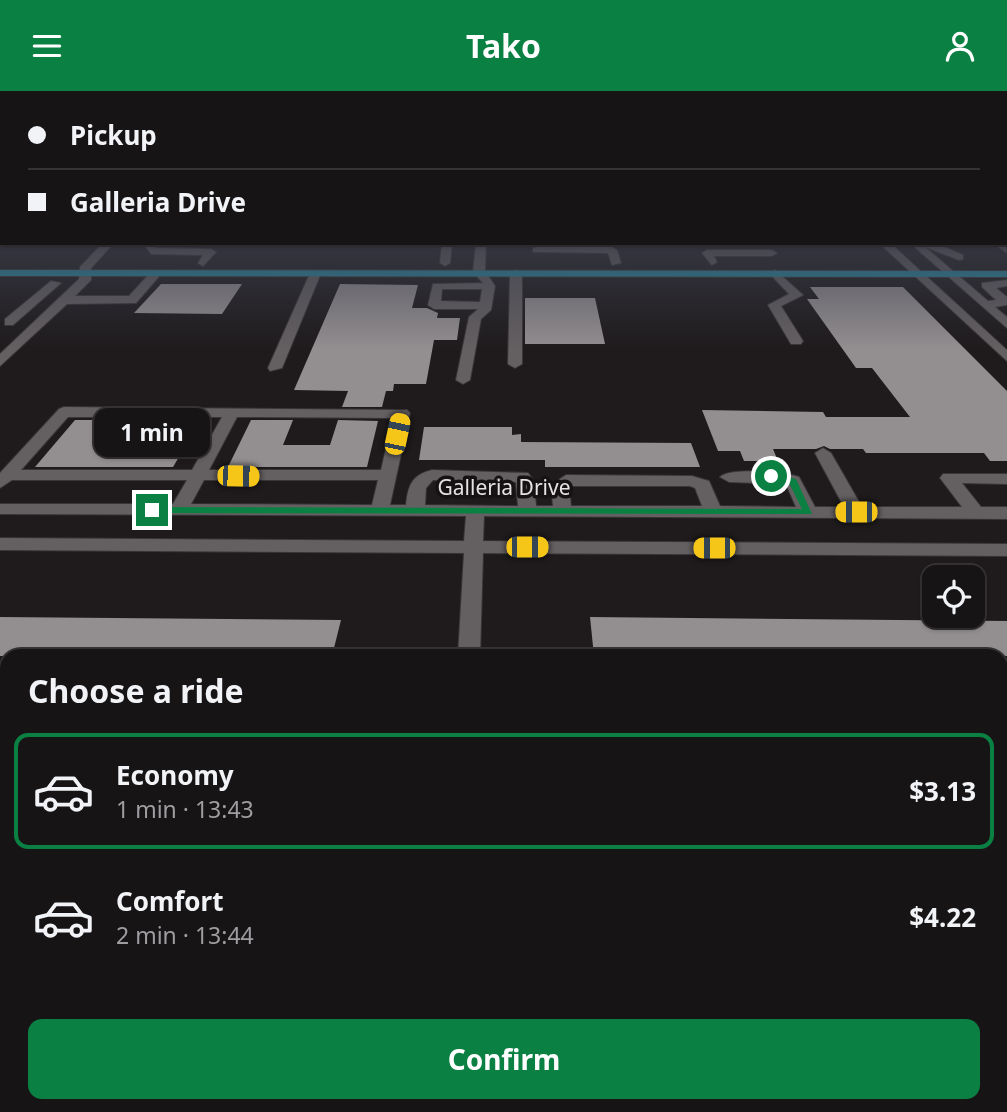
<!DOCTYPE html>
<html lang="en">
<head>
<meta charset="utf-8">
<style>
	body { margin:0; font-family:"Noto Sans",sans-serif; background:#242123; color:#f1f3f6; height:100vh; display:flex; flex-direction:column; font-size:26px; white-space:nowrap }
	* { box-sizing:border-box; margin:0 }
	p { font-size:23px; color:#9e9ea1 }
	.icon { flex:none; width:38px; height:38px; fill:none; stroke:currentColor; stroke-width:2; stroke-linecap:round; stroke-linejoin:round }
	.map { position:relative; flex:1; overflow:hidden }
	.panel { position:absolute; left:0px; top:558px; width:1008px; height:464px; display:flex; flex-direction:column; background:#171416; border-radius:21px 21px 0 0; box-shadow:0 2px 5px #0004,0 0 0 2px #363335 }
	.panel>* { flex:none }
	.guide { position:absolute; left:0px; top:0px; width:1008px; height:154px; box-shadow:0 2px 5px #0004,0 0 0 2px #363335; display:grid; align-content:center; height:154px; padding:0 28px; background:#171416 }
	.controls { position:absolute; left:922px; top:474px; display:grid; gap:14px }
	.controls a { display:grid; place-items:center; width:63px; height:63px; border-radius:14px; background:#171416; box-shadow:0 2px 5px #0004,0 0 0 2px #363335; font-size:35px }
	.end { position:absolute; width:32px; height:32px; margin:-16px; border:9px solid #0b8043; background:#fff; box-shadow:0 0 0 4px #fff }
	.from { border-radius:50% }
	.bubble { position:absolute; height:49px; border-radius:14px; background:#171416; box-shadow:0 2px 5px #0004,0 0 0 2px #363335; font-size:23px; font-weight:700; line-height:49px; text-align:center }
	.car { position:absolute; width:21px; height:42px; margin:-21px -10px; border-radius:9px; box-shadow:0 0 5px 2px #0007; background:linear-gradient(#f5c518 24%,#345 0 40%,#f5c518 0 76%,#345 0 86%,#f5c518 0) }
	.guide b { display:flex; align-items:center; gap:24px; height:66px; font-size:26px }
	.guide b+b { border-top:2px solid #363335 }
	.guide i { width:18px; height:18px; background:#f1f3f6 }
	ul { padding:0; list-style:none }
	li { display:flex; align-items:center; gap:21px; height:116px; margin:0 14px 10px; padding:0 14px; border:4px solid transparent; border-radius:14px }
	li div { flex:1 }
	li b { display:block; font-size:26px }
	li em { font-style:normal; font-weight:700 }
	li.selected { border-color:#0b8043 }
	li>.icon { width:63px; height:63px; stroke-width:1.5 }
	h2 { padding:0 28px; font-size:32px; line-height:84px }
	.cta { display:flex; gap:14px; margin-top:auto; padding:14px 28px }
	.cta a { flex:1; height:80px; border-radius:14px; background:#0b8043; color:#fff; font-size:28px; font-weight:700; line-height:80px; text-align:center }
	header { display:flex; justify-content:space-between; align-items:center; height:91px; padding:0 28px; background:#0b8043; color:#fff; font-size:32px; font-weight:700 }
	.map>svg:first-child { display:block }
</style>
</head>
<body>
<header><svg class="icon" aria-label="menu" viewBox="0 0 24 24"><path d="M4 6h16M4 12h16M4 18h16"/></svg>Tako<svg class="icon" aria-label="person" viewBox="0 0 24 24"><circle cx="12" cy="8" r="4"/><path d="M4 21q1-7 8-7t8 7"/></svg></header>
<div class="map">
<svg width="1007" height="1021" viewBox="0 0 1007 1021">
	<rect width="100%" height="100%" fill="#1f1b1d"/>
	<g fill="#938e90">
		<polygon points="161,193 242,193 222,223 134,222"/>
		<polygon points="340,193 418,194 412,217 427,217 438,222 437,227 460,227 457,249 434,249 426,293 394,293 393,300 386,300 382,316 342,316 348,300 294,299"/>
		<polygon points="810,196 903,196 1007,300 1007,370 990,370 984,362 866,362 863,358 830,358 824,355 816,358 773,358 778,370 744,370 740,360 718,360 702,319 823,321 826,326 910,326 872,277 856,277 807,208 819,208"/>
		<polygon points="525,207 595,207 605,253 525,253"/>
		<polygon points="75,329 115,329 96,354 143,354 160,329 201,329 173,376 35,376"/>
		<polygon points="251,329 293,329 283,354 330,354 338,329 378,330 367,376 228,376"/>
		<polygon points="424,336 512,336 512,344 521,343 521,351 691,352 700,376 545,376 545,369 419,369"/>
		<polygon points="0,526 341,529 332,565 0,565"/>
		<polygon points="590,526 1007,530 1007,565 594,565"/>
	</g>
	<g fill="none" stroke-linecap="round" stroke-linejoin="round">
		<defs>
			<g id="minor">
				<rect x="1006" y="115" width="1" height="5"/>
				<rect x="1006" y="131" width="1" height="6"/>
				<polygon points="103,152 114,152 91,177 91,189 75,205 129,205 152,180 162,182 136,212 67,213 0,275 0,263 79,188 80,176"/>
				<polygon points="143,152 153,152 155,157 211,158 216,161 203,175 198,172 203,164 151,163"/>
				<polygon points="442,152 452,152 450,172 445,175 440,172"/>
				<path d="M476,152H486L485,180L495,195L491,219L481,228L470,289L463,293L456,289L469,226L478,218H434L428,214L433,193L483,192L473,181ZM442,198H482L480,211L441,210Z"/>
				<polygon points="879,152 890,152 1007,259 1007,270"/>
				<polygon points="910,152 935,152 963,164 963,168 959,169 925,156 988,210 996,209 982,196 982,192 1007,189 1007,195 996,197 1007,206 1007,214 995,216 1007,226 1007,237"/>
				<polygon points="993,152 1005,152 1007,162"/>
				<polygon points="537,156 612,156 617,159 621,172 612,174 608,162 533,161 533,157"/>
				<polygon points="707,159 772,159 777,162 772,165 714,165 717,171 712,174 702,162"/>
				<polygon points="516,179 522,182 522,273 515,277 508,273 510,182"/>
				<polygon points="775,179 803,204 781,215 803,250 801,253 791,253 768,214 789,203 769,182"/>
				<polygon points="311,180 321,182 282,277 270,280 268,277"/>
				<polygon points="51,190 61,192 13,234 5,234 5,228"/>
				<path d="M64,316L407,319L410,322L390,414H406C408,394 412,384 432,379L528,382L534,390L536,415H553L551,394L566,384L692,385L709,390L720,415L796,416L786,393L729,391L720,386C730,376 785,381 799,386L815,416H844L815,362L823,357L831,362L862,416H962L940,387L943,383H1007V393L962,392L981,416H1007V428L484,425L483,450L1007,453V465L483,462L480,565H458L464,462L0,459V447L464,450L466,425L0,423V413H173L187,389H12L0,397V382L59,318ZM68,326H222L192,379H21ZM237,326L393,327L381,379H209ZM204,389H378L372,414L191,413ZM433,389L516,391L518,415L425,414L426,397ZM569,395H690L695,397L702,415H571Z"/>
				<rect x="430" y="1015" width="36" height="6"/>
			</g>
			<polygon id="major" points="0,179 1007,180 1007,186 0,185"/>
		</defs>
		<use href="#minor" stroke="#393637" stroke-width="2"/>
		<use href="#major" stroke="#393637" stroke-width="2"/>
		<use href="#minor" fill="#645f61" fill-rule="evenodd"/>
		<use href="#major" fill="#288ba3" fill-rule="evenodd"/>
	</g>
	<linearGradient id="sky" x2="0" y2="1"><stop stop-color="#110f10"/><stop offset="0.45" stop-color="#3c3f4c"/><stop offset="1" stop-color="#3c3f4c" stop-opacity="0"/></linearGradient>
	<rect width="1007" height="258" fill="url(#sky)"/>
	<polygon fill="#0b8043" points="771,382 796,388 812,423 152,422 147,419 152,416 802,418 789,392 768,387"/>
	<g text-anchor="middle" stroke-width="7" stroke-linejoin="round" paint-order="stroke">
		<g font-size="21" fill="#e4e2e3" stroke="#161214">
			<text x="504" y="404">Galleria Drive</text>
		</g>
	</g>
</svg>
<div class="controls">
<a><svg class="icon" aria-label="locate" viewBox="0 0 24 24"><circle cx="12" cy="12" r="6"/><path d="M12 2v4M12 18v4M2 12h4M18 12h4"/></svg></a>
</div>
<i class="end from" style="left:771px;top:385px"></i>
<i class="end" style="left:152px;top:419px"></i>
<div class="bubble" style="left:94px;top:317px;width:116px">1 min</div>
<i class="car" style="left:397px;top:343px;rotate:12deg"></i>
<i class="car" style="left:238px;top:385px;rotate:91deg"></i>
<i class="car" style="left:856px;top:421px;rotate:270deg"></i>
<i class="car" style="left:527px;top:456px;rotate:90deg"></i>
<i class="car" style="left:714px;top:457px;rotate:270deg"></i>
<div class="guide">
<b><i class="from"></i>Pickup</b>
<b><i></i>Galleria Drive</b>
</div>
<section class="panel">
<h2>Choose a ride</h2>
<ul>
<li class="selected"><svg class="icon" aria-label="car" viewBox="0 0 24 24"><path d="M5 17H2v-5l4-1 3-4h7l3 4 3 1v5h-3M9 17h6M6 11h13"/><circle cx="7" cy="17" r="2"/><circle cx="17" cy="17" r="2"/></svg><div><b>Economy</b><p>1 min · 13:43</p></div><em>$3.13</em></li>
<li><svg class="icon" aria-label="car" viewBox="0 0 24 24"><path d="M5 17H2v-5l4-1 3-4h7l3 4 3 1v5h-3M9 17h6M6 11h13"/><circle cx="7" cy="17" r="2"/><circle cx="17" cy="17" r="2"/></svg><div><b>Comfort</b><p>2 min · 13:44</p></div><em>$4.22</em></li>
</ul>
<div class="cta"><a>Confirm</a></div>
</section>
</div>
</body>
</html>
